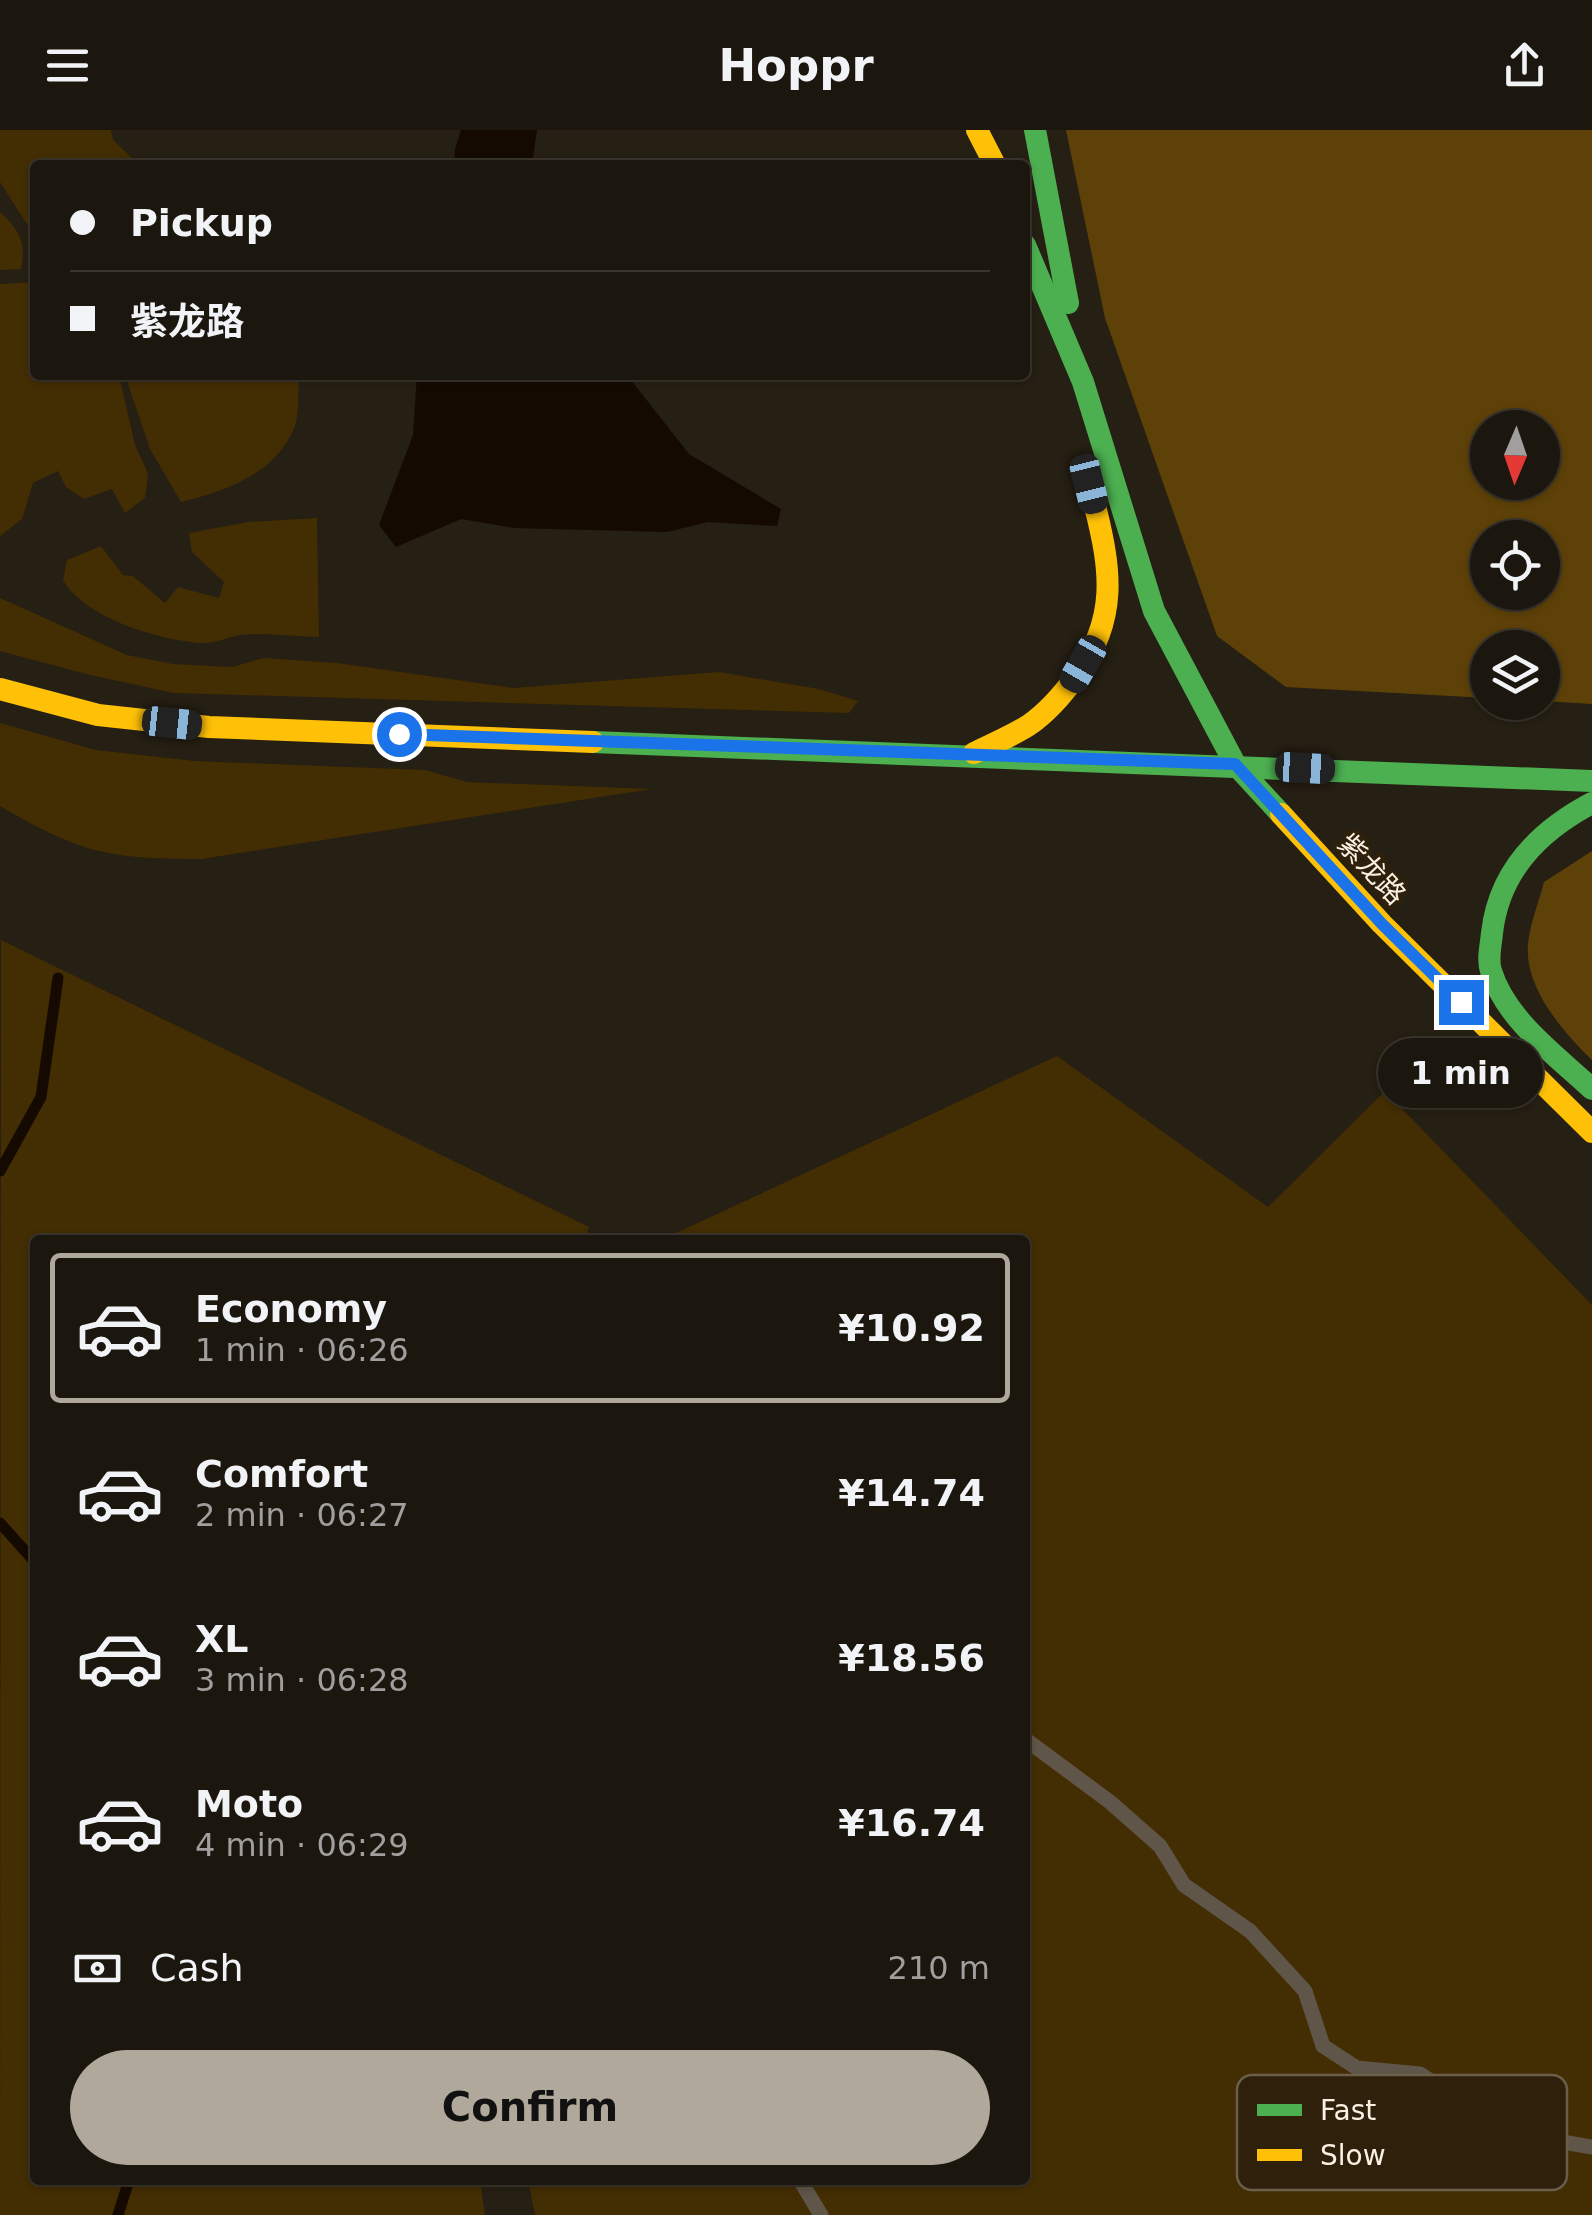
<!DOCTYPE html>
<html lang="en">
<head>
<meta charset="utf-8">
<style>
	body { margin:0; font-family:"DejaVu Sans","Noto Sans SC",sans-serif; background:#29241c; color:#f1f3f6; height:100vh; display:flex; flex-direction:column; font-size:38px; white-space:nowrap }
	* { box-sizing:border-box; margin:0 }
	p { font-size:32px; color:#a09f9e }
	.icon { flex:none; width:55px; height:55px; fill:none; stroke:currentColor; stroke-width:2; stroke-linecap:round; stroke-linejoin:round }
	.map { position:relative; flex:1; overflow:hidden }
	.drawer { position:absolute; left:30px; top:1105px; width:1000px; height:950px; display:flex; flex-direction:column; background:#1c170e; border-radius:10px; box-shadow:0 2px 8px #0004,0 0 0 2px #3a362e }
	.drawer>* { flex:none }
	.hud { position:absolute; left:30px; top:30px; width:1000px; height:220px; border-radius:10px; box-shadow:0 2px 8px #0004,0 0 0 2px #3a362e; display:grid; align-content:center; height:220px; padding:0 40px; background:#1c170e }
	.needle { width:65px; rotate:182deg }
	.tools { position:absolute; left:1470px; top:280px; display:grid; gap:20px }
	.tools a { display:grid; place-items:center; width:90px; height:90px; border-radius:50%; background:#1c170e; box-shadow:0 2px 8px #0004,0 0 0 2px #3a362e; font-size:50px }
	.end { position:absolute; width:45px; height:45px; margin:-22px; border:12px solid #1a73e8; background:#fff; box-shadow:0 0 0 5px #fff }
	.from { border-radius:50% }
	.bubble { position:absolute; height:70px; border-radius:35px; background:#1c170e; box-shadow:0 2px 8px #0004,0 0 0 2px #3a362e; font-size:32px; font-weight:700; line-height:70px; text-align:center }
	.car { position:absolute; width:30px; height:60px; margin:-30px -15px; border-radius:12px; box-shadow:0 0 8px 2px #0007; background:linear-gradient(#222 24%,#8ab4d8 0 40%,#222 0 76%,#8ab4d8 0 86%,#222 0) }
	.hud b { display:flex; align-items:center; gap:35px; height:95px; font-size:38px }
	.hud b+b { border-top:2px solid #3a362e }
	.hud i { width:25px; height:25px; background:#f1f3f6 }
	ul { padding:18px 0 0; list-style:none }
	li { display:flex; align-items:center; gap:30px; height:150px; margin:0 20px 15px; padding:0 20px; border:5px solid transparent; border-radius:10px }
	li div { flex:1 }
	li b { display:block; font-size:38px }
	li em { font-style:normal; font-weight:700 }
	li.current { border-color:#b0a89b }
	li>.icon { width:90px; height:90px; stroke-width:1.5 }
	.pay { display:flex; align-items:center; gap:25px; height:110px; padding:0 40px; font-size:38px }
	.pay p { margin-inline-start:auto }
	.primary-button { display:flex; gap:20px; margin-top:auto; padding:20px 40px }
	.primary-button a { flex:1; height:115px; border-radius:60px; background:#b0a89b; color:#111; font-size:40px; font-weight:700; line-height:115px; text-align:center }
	header { display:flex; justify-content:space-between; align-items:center; height:130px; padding:0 40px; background:#1c170e; font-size:45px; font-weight:700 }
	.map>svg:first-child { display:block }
</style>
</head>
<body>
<header><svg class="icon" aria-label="menu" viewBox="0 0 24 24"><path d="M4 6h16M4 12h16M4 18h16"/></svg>Hoppr<svg class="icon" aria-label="share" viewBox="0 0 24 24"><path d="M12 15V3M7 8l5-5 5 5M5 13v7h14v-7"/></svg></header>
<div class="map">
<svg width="1592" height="2085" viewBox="0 0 1592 2085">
	<rect width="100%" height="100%" fill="#261f13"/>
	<g fill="#432d03">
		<polygon points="0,0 111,0 113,10 139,35 35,35 35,112 30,99 0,52"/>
		<path d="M0,82C19,99 27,114 21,139L0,140Z"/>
		<polygon points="35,152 35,245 119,245 135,315 148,343 145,368 125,383 112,359 84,369 66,357 58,341 33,353 22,389 0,406 0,154"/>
		<path d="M128,245H299C298,261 300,287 293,301C272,345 226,361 181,372L150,319L128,254Z"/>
		<path d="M317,388L319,507C294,507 265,502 240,505C227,507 215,514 202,513C159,510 86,489 63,450L67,430L101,416L123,445L133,446L165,473L178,457L219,468L224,452L192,422L189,403L248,392Z"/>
		<polygon points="0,468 127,525 173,534 232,537 264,528 337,533 513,558 719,542 819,559 858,571 849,583 174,563 86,544 0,521"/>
		<path d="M0,593L96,620L195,631L425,640L467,652L652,659L201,729C109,729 80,723 0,676Z"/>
		<polygon points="1,810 589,1097 586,1110 35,1110 35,2050 480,2050 485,2085 0,2085"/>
		<polygon points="1057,926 1268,1077 1385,961 1592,1175 1592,2085 535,2085 528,2050 1025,2050 1025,1110 661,1110"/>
	</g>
	<g fill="#5e4108" fill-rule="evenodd">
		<path d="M1066,0H1592V574L1543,571L1542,518H1488L1487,568L1286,557L1217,506L1105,188ZM1488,298H1542V352H1488ZM1488,408H1542V462H1488Z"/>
		<path d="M1592,721V930C1563,902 1524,857 1528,814C1530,793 1539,772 1544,752Z"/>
	</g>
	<g fill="#150a02">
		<polygon points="461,0 537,0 532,35 454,35 455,19"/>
		<polygon points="417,245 627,245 689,324 781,379 777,396 708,392 667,402 514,398 461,389 396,417 379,395 413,305"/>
	</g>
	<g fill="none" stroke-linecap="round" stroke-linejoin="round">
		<g stroke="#150a02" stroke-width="11">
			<polyline points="0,1041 41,967 58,848"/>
			<polyline points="0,1393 35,1432"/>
			<polyline points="118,2085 129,2050"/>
		</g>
		<g stroke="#5f5548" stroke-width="15">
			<polyline points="1025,1609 1110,1672 1160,1716 1184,1755 1250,1801 1305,1861 1323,1916 1357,1938 1420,1944 1471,1977 1540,2008 1592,2017"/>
			<polyline points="800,2050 821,2085"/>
		</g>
		<g stroke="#4caf50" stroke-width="22">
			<polyline points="1035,0 1068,173"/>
			<polyline points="1025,115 1083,252 1154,481 1235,634 1281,684"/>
			<polyline points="593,612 1592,651"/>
			<path d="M1592,673C1539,701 1499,741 1492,803C1491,815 1487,829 1491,841C1506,890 1557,926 1592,959"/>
		</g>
		<g stroke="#ffc107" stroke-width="22">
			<polyline points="977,0 995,35"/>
			<polyline points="0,559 98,585 209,597 593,612"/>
			<path d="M974,623C992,614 1012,606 1029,595C1048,582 1064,563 1077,545C1118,488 1111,440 1095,376"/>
			<polyline points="1281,684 1382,794 1592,1002"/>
		</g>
	</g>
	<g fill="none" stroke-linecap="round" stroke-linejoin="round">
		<polyline stroke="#1a73e8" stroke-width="12" points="399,604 1235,634 1382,794 1461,872"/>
	</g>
	<g text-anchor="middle" stroke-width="8" stroke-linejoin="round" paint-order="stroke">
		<g font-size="28" fill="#faf1e4" stroke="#2e200b">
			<text transform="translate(1372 739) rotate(47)" y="10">紫龙路</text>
		</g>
	</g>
	<rect x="1237" y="1945" width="330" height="115" rx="15" fill="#2e200b" stroke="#6b5f4c" stroke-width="2.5"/>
	<rect x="1257" y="1974" width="45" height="12" fill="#4caf50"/>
	<rect x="1257" y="2019" width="45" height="12" fill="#ffc107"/>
	<g font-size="28" fill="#faf1e4">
		<text x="1320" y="1990">Fast</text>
		<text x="1320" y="2035">Slow</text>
	</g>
</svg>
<div class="tools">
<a><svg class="needle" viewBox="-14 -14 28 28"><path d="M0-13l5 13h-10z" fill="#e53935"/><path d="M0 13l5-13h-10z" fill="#a09f9e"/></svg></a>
<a><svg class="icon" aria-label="locate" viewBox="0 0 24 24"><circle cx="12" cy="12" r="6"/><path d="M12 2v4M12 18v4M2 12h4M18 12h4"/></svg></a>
<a><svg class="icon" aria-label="layers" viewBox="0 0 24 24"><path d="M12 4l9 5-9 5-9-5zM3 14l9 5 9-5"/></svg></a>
</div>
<i class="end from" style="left:399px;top:604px"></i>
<i class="end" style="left:1461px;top:872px"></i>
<div class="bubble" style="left:1378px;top:908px;width:165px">1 min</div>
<i class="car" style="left:1089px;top:354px;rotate:166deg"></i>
<i class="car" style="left:1083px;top:534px;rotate:210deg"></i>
<i class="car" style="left:172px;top:593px;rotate:96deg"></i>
<i class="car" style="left:1305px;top:638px;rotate:93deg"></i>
<div class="hud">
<b><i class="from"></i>Pickup</b>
<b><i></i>紫龙路</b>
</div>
<section class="drawer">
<ul>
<li class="current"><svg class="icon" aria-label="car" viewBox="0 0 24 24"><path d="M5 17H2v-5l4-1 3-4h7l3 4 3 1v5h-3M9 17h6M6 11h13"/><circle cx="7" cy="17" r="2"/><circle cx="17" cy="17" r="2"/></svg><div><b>Economy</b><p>1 min · 06:26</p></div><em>¥10.92</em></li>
<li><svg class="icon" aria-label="car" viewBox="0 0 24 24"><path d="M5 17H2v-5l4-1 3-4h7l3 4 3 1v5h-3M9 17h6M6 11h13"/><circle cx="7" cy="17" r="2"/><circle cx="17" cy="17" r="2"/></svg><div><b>Comfort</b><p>2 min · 06:27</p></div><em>¥14.74</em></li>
<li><svg class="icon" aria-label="car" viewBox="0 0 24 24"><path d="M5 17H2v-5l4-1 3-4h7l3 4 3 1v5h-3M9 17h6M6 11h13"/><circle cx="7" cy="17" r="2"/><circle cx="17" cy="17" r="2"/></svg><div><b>XL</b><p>3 min · 06:28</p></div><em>¥18.56</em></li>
<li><svg class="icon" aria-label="car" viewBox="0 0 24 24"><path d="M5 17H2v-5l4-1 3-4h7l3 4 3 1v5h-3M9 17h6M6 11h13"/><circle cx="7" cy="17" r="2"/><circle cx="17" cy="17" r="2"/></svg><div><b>Moto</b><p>4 min · 06:29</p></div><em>¥16.74</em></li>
</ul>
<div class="pay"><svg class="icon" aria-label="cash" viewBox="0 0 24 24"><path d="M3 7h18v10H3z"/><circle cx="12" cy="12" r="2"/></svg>Cash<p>210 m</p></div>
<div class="primary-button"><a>Confirm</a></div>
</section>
</div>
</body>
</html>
